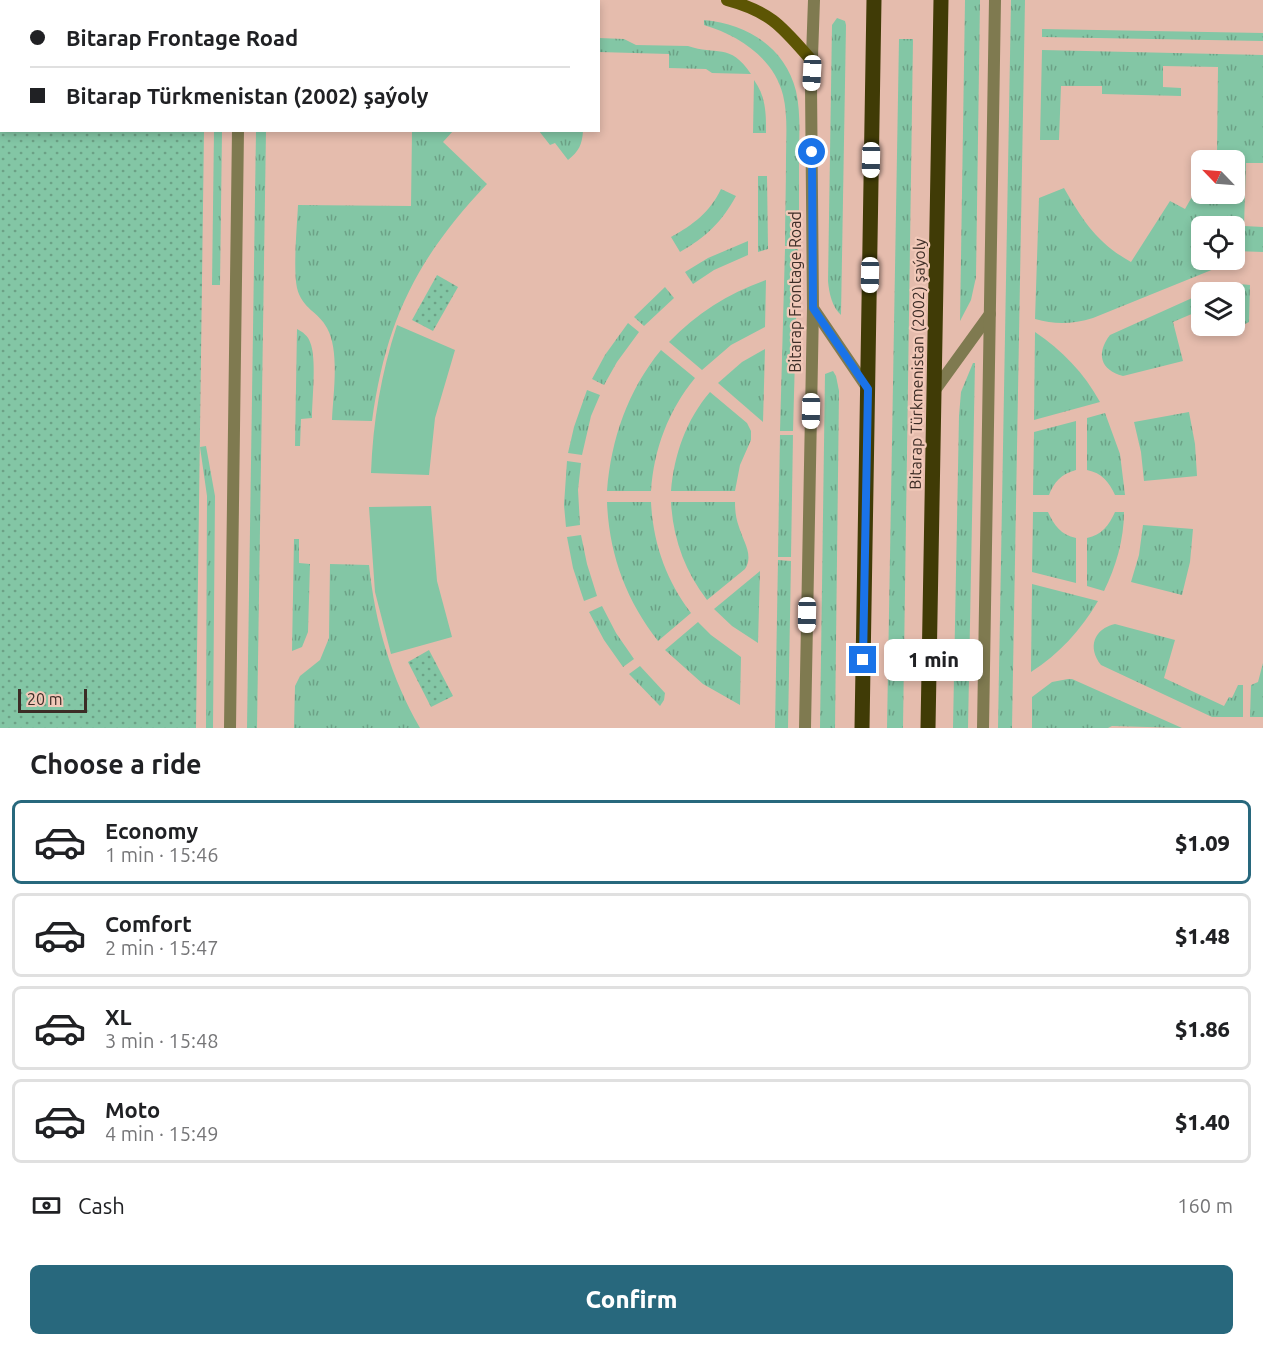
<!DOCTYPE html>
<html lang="en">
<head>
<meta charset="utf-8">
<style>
	body { margin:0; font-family:Ubuntu,sans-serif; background:#f2f2f2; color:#202124; height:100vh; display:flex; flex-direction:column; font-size:22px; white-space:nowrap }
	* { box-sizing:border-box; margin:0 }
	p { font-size:20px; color:#757577 }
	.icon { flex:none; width:33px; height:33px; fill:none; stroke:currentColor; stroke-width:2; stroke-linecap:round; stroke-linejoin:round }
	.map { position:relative; height:728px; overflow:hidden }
	.side { display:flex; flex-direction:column; background:#fff; flex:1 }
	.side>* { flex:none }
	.hud { position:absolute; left:0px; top:0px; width:600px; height:132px; box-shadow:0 3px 9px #0003; display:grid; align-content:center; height:132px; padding:0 30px; background:#fff }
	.needle { width:39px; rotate:295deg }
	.fabs { position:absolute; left:1191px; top:150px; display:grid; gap:12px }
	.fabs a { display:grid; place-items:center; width:54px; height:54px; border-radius:9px; background:#fff; box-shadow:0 3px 9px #0003; font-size:30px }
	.scale { position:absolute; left:18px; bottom:15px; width:69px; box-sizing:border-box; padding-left:6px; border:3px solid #3c2c26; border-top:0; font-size:16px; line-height:21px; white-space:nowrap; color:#3c2c26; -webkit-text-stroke:4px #f2c9b9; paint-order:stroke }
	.end { position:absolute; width:27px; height:27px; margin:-14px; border:8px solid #1a73e8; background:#fff; box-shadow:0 0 0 3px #fff }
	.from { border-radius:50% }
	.bubble { position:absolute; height:42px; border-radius:9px; background:#fff; box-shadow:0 3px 9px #0003; font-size:20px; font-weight:800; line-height:42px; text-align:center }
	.car { position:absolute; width:18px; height:36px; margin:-18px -9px; border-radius:8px; box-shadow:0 0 4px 2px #0007; background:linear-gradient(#fff 24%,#345 0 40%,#fff 0 76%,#345 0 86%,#fff 0) }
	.hud b { display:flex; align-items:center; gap:21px; height:57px; font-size:22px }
	.hud b+b { border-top:2px solid #e0e0e0 }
	.hud i { width:15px; height:15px; background:#202124 }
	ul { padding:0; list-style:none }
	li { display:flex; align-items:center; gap:18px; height:84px; margin:0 12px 9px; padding:0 18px; border:3px solid #e0e0e0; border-radius:9px }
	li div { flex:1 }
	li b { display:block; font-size:22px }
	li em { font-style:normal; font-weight:800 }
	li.on { border-color:#28687d }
	li>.icon { width:54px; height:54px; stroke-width:1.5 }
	h2 { padding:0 30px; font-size:27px; line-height:72px }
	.pay { display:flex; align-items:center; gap:15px; height:66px; padding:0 30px; font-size:22px }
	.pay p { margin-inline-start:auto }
	.action { display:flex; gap:12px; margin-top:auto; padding:12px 30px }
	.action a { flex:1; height:69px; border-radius:9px; background:#28687d; color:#fff; font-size:24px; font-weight:800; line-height:69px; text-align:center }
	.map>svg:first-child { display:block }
</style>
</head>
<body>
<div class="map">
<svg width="1263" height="728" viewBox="0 0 1263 728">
	<defs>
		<pattern id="grass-tufts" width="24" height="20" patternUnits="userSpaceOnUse" patternTransform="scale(1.5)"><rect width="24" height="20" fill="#83c6a5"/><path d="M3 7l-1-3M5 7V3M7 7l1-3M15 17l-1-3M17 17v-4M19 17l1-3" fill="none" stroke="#6ca186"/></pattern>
		<pattern id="park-dots" width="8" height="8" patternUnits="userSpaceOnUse" patternTransform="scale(1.5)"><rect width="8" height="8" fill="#83c6a5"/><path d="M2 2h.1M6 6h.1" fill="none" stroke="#6ca186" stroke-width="1.8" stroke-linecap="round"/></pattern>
	</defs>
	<rect width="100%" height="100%" fill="#e5bcad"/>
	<g fill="url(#grass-tufts)">
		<polygon points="965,0 980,0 976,277 971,300 960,321"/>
		<polygon points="1011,0 1025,0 1012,728 998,728"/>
		<path d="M837,18L845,21L846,25L841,315C832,307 829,293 828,281L832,25Z"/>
		<path d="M704,20C747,24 785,47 796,91C801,113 799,137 799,159C799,188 799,217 799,246H785C785,217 786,188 786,159C786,138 788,115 783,95C774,58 738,35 704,25Z"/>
		<polygon points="1042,29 1263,33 1263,41 1042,37"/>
		<path d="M599,38L624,39L636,45L688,46C716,56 730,42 751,74L712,73L706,69L669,68V54L599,52Z"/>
		<polygon points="899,39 913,39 903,728 887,728"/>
		<path d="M1042,50L1263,55V163H1246L1244,226L1263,227V252L1235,251L1234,226H1202V260H1215L1214,269L1093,318C1073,324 1056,325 1035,319L1039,198L1064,188C1083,221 1097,243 1131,262L1170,201L1185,209L1201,181L1202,194H1234V160H1214L1217,155L1218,67L1163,66V87L1181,88V96L1102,94V86H1061L1059,140H1040Z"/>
		<path d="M754,80C766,97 766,113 766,133H753Z"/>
		<polygon points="266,130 257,728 247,728 256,131"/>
		<polygon points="214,131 222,131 220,285 212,285"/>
		<path d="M412,131H453L443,142L487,184C417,258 386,320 372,421L332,420C333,395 340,351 327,328C319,312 302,309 297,288C293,269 297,227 298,205L411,206Z"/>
		<path d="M539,131H583C582,145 579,151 568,160L555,143L550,145Z"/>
		<polygon points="758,176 767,176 768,249 758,252"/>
		<path d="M721,189L736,196C722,222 705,238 680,252L671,237C693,225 710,212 721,189Z"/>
		<polygon points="748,241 748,255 714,270 693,284 685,272 708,258"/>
		<polygon points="785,249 798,249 793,431 780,431"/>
		<path d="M766,280L765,327L731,345L702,370L669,342C697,313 729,293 766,280Z"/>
		<polygon points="1229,283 1250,285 1249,322 1245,324 1234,292 1205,292"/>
		<polygon points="665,287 674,298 644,326 634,317"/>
		<path d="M1201,294V310L1173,322L1183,361L1123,376C1100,370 1096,353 1110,335Z"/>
		<polygon points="628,323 639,332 617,362 604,385 592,379 605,355"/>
		<path d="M297,329C303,332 308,336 310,342C317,358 312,400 312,418L301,419L300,446H295Z"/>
		<path d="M1035,332C1062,350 1084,373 1100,402L1034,420Z"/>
		<polygon points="765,349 763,422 718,383 742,362"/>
		<path d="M661,350L695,378C668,411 654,449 651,491H607C611,439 628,390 661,350Z"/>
		<polygon points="973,363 975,363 968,728 953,728 959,416 961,392"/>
		<polygon points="833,371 836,376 839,391 835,728 820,728 825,374"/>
		<polygon points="587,390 600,395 591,416 582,455 568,453 574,427"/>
		<path d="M710,392L747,423L751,431V440L740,465L735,491H671C674,455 686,420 710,392Z"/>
		<polygon points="1189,412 1195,444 1197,476 1144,481 1141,452 1134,422"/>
		<path d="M1105,413L1120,454L1125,495H1115C1109,482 1102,473 1087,470V418Z"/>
		<path d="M1076,421V470C1061,474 1054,482 1049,495H1033L1034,432Z"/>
		<polygon points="780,435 793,435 791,557 778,557"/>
		<polygon points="206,446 215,496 213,728 206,728 207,496 200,447"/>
		<polygon points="567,461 581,463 578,490 580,525 566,527 564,505"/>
		<path d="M607,502H651C653,543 666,580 691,613L658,641C626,600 609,554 607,502Z"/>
		<path d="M671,502H735C735,511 736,519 739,527C743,541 754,555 745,569L707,600C685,571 673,539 671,502Z"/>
		<path d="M1033,512H1048C1054,525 1061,535 1076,538V583L1032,572Z"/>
		<path d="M1115,512H1124C1124,539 1116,567 1104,591L1087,586V538C1102,535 1109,525 1115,512Z"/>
		<polygon points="1143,525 1193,529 1190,562 1182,595 1131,582 1139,555"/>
		<polygon points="581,535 587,564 597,596 584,601 573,568 567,537"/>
		<polygon points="294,539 299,539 299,563 310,564 308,632 302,647 292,651"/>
		<polygon points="778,560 791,561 788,728 775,728"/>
		<path d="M330,564L369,565C375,623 391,678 420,728H294L295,686L300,676L320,660L329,638Z"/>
		<polygon points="760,571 758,643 732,626 714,609"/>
		<path d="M1032,584L1098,601C1081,630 1059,654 1031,672Z"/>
		<polygon points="602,606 616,633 634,659 623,667 604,640 589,612"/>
		<polygon points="698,622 711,635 741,657 740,705 703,684 665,650"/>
		<path d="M1115,624L1175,640L1164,678L1224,706L1229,697L1232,698L1238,685H1243V717H1212L1101,665C1087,647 1094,629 1115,624Z"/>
		<polygon points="1263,663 1263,717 1250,717 1251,685 1258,682"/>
		<polygon points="640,666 665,693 664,700 660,706 629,674"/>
		<polygon points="1068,679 1072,679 1182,728 1112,726 1108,728 1032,728 1032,697 1052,682"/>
	</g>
	<g fill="url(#park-dots)">
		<polygon points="0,28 2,130 204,131 196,728 0,728"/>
		<polygon points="437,275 458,287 433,331 412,320"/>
		<polygon points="429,650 453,696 431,707 408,662"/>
	</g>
	<g fill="#83c6a5">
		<path d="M397,325L455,350L435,418L429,475L371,473C373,421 381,374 397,325Z"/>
		<polygon points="431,506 437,581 452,637 391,654 375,592 369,507"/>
	</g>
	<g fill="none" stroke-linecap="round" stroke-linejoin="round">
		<g stroke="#7f7a50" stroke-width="12">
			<polyline points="240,2 241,0"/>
			<polyline points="813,308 868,389"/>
			<polyline points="935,390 990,314"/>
			<polyline points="230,728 238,130"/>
			<polyline points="805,728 813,308 811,85 814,0"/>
			<polyline points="983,728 995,0"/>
		</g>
		<path stroke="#5d5504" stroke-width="12" d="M727,0C772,12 783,28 812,61"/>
		<g stroke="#403b06" stroke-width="15">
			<polyline points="862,728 874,0"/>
			<polyline points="928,728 941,0"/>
		</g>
	</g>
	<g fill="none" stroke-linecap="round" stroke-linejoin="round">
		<polyline stroke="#1a73e8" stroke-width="8" points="812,152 813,308 868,389 863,660"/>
	</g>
	<g text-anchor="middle" stroke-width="4.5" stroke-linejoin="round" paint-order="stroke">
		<g font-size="16" fill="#3c2c26" stroke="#f2c9b9">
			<text transform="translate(795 292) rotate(-90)" y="6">Bitarap Frontage Road</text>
			<text transform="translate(917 364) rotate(-89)" y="6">Bitarap Türkmenistan (2002) şaýoly</text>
		</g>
	</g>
</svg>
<div class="fabs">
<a><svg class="needle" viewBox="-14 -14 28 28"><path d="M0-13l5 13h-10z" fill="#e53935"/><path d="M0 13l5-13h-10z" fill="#757577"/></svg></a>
<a><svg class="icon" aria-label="locate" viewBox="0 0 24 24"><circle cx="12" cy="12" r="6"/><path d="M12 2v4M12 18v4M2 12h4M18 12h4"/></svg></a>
<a><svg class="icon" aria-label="layers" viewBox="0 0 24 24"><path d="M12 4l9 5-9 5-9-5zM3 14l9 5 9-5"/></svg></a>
</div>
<div class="scale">20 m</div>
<i class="end from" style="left:812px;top:152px"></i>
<i class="end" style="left:863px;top:660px"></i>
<div class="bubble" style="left:884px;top:639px;width:99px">1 min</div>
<i class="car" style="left:812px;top:73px;rotate:183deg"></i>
<i class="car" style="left:871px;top:160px;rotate:181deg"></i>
<i class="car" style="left:870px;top:275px;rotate:181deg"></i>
<i class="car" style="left:811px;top:411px;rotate:181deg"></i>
<i class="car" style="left:807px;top:615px;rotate:181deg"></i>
<div class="hud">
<b><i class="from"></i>Bitarap Frontage Road</b>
<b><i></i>Bitarap Türkmenistan (2002) şaýoly</b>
</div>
</div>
<section class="side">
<h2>Choose a ride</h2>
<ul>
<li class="on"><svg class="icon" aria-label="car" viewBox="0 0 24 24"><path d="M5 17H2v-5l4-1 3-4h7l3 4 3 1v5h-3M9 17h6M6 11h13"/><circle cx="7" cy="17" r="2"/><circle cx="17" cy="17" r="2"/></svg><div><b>Economy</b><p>1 min · 15:46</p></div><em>$1.09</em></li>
<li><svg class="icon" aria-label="car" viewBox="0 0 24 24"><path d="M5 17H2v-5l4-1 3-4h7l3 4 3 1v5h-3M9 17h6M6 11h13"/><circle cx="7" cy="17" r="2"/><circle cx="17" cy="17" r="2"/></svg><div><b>Comfort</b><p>2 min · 15:47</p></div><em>$1.48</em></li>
<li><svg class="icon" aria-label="car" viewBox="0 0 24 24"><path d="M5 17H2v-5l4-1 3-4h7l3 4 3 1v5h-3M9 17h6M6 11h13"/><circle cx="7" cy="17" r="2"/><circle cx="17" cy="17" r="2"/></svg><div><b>XL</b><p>3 min · 15:48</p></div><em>$1.86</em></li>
<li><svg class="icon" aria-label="car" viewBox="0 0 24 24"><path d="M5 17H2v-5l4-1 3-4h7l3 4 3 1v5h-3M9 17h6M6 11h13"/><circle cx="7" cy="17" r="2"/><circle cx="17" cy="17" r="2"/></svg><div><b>Moto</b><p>4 min · 15:49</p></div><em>$1.40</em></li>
</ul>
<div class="pay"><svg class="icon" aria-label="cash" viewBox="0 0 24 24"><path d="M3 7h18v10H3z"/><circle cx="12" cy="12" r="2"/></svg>Cash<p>160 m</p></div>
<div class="action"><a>Confirm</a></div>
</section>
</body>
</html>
